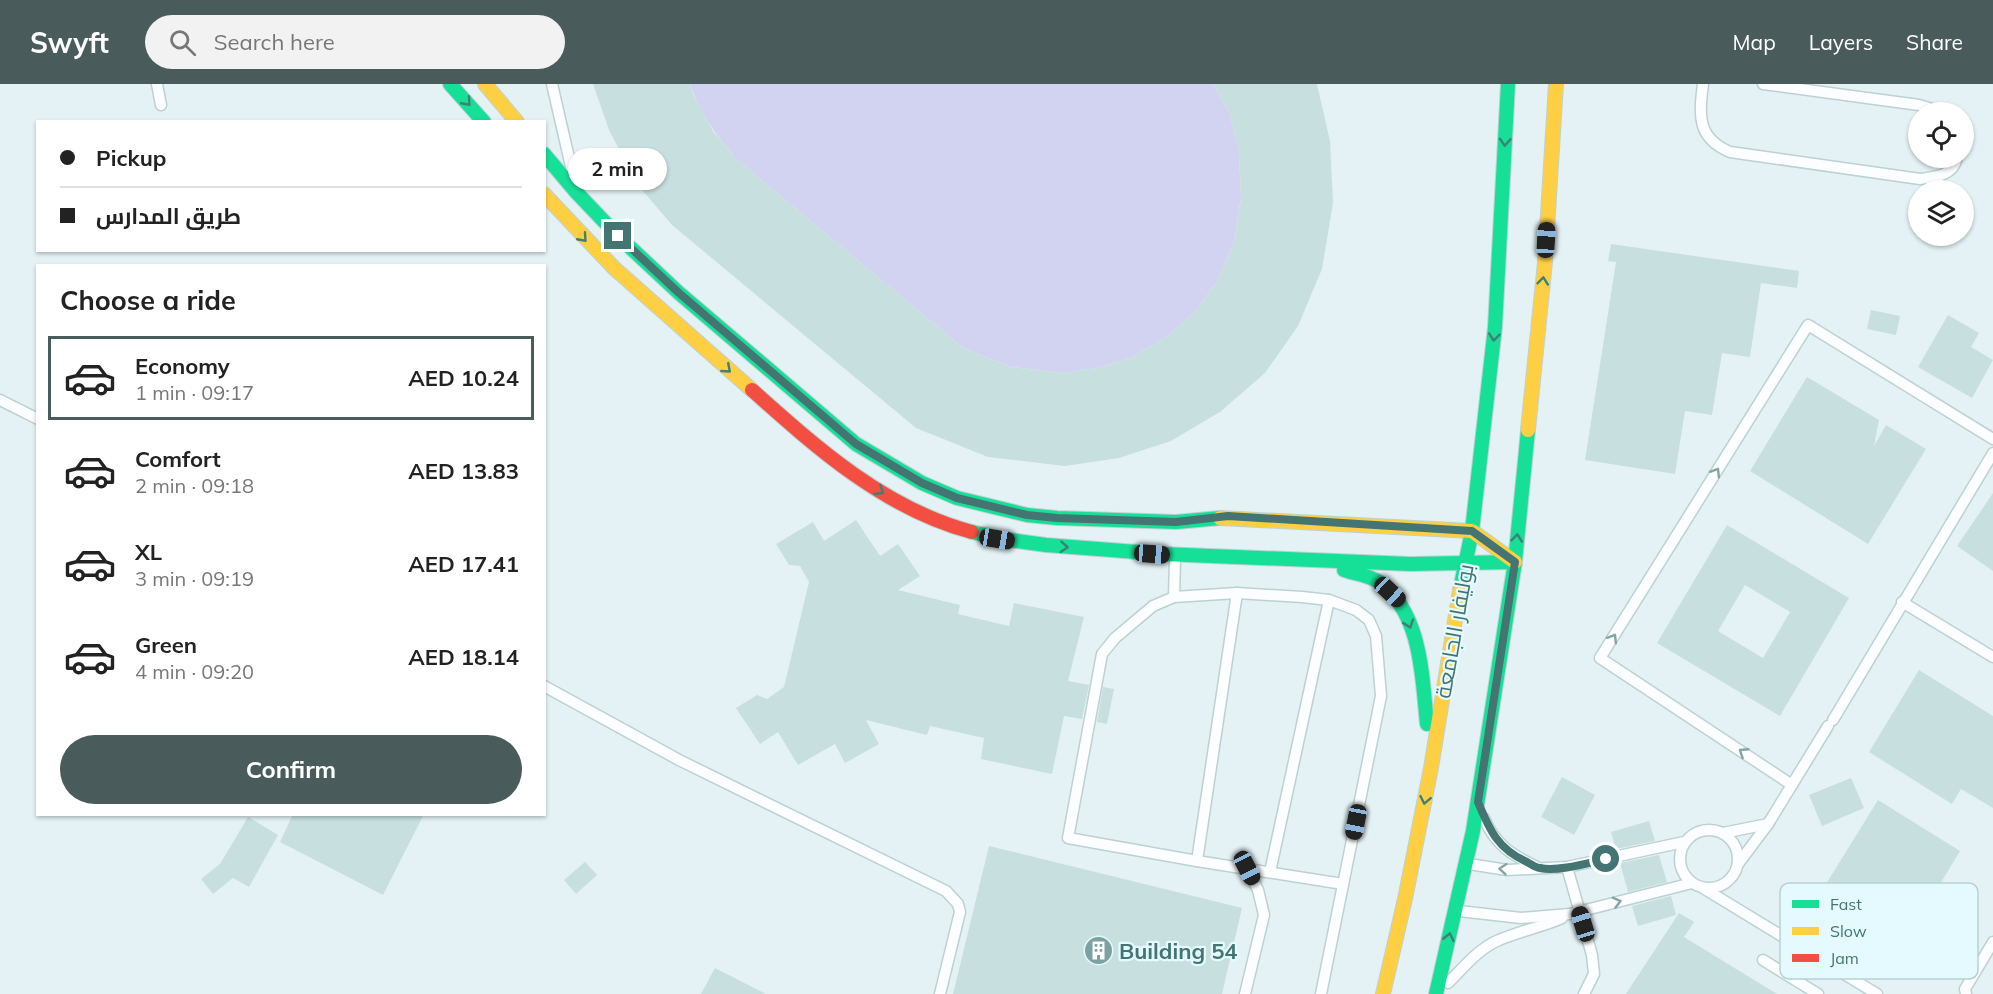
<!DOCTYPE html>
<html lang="en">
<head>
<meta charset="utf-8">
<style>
	body { margin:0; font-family:Mulish,Cairo,sans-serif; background:#f2f2f2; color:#222; height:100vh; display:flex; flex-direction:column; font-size:22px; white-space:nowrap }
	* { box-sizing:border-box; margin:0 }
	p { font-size:20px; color:#767676 }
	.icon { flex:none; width:33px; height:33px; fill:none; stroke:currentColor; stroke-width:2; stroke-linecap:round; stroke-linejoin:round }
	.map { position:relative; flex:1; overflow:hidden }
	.side { position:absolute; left:36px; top:180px; width:510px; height:552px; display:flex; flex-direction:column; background:#fff; border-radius:0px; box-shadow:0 2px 4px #0004 }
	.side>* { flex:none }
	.hud { position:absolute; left:36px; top:36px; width:510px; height:132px; border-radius:0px; box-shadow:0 2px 4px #0004; display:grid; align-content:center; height:132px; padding:0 24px; background:#fff }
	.controls { position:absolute; left:1908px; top:18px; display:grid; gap:12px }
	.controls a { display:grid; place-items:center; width:66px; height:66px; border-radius:50%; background:#fff; box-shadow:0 2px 4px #0004; font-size:30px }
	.end { position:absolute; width:27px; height:27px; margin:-14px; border:8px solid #447572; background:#fff; box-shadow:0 0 0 3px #fff }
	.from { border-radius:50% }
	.bubble { position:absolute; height:42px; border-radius:21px; background:#fff; box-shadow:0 2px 4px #0004; font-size:20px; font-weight:700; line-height:42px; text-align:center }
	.car { position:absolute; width:18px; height:36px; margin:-18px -9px; border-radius:8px; box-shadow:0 0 4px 2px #0007; background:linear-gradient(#222 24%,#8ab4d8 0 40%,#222 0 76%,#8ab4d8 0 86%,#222 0) }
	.hud b { display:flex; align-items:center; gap:21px; height:57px; font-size:22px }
	.hud b+b { border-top:2px solid #e0e0e0 }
	.hud i { width:15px; height:15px; background:#222 }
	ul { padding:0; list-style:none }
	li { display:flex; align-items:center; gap:18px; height:84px; margin:0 12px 9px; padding:0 12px; border:3px solid transparent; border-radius:0px }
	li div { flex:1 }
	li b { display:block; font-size:22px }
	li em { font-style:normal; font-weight:700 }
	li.active { border-color:#4a5b5b }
	li>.icon { width:54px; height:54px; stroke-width:1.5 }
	h2 { padding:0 24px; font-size:27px; line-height:72px }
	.cta { display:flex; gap:12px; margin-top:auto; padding:12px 24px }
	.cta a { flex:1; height:69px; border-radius:36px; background:#4a5b5b; color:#fff; font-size:24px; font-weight:700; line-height:69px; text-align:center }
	header { display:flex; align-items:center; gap:36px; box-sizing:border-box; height:84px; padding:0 30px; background:#4a5b5b; color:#fff }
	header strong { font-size:28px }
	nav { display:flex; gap:33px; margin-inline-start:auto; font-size:21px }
	.search { width:420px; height:54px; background:#f2f2f2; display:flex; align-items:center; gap:15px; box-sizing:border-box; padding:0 21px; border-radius:33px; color:#767676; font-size:22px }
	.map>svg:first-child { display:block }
</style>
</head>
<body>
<header>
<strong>Swyft</strong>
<div class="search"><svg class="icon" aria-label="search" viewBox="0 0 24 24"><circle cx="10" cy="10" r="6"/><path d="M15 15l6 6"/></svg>Search here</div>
<nav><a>Map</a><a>Layers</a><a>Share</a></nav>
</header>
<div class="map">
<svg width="1993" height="910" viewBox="0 0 1993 910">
	<rect width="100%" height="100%" fill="#e4f2f6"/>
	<path fill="#d2d3f0" d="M690,0H1213L1230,30L1239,69L1241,114L1234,158L1217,197L1196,227L1166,253L1132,273L1097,284L1062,289L1011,283L963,264L736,75C716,51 700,30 690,0Z"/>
	<g fill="#c8dfdf" fill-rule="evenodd">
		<polygon points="593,0 690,0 693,10 713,47 736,75 963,264 1011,283 1062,289 1097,284 1132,273 1166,253 1196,227 1217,197 1234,158 1241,114 1239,69 1230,30 1213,0 1317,0 1330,57 1333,119 1322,185 1298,242 1265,289 1220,328 1171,357 1119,374 1065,382 988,373 916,344 672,141 637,100 609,46"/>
		<polygon points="1611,160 1799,187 1797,204 1761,199 1750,273 1722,269 1712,331 1685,327 1675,390 1585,376 1616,178 1608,177"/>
		<polygon points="1871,226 1900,232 1896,251 1867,245"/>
		<polygon points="1948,231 1979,249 1971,263 1993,276 1972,314 1918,283"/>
		<polygon points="1807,293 1879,336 1874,362 1886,341 1926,365 1868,460 1750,387"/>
		<polygon points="1993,409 1993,487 1957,462"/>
		<polygon points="856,436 880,472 898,460 920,492 898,506 960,521 958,530 1009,542 1014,519 1084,533 1068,597 1089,601 1082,635 1064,632 1052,690 981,675 984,654 930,642 927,651 866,636 879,660 845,679 835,660 798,681 778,648 760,660 736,624 757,611 767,615 784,603 809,498 800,482 789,481 776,460 813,438 824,457"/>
		<path d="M1727,441L1849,514L1780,632L1657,559ZM1745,501L1790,528L1763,574L1718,547Z"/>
		<polygon points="1919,586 1993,632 1993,724 1961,705 1952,720 1869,668"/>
		<polygon points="1103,603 1114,605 1107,640 1097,638"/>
		<polygon points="1562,693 1595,711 1574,751 1541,733"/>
		<polygon points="1851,694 1864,724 1822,742 1809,711"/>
		<polygon points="1878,716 1960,767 1909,851 1826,800"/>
		<polygon points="293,730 424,730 383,811 280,758"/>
		<polygon points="248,733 278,751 249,803 233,794 213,810 201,795 220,780"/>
		<polygon points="1649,737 1655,757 1616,765 1611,748"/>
		<polygon points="989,762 1242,824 1222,910 953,910"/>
		<polygon points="1659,771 1667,798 1628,808 1620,779"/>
		<polygon points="585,778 597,791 576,810 564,796"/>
		<polygon points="1671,812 1676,831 1638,842 1632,822"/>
		<polygon points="1679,829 1694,838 1684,853 1777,910 1626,910"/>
		<polygon points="715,884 766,910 701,910"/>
	</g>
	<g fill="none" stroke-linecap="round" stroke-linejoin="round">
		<defs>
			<g id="lane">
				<polyline points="157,0 161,21"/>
				<polyline points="552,0 572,87"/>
				<path d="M1703,0C1699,32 1697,54 1730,68L1920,95C1935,93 1953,92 1957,74"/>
				<polyline points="1763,0 1919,21 1942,28"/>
				<polyline points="0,316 38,335"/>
				<polyline points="1237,509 1197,777 1343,800"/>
				<polyline points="1174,513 1175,474"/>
				<polyline points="1902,518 1993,573"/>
				<polyline points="544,602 679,676 946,807 958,820 960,828 940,910"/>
				<polyline points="1833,636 1993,369"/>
				<polyline points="1792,701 1600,574 1808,241 1993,355"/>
				<path d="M1484,734C1495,761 1512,771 1537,783"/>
				<circle cx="1709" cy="775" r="29"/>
				<polyline points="1723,749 1768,740"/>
				<polyline points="1197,777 1068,754 1102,570 1115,554 1153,522 1174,513 1237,509 1302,513 1329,516 1356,526 1369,536 1376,552 1381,612 1321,910"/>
				<polyline points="1469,780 1507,786 1567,783 1684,758"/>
				<polyline points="1738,780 1768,740 1828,642"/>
				<polyline points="1567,783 1592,871 1594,890 1584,910"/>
				<polyline points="1270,788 1329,516"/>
				<polyline points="1703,804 1877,910"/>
				<polyline points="1459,827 1521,834 1570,830 1692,799"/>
				<polyline points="1763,876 1818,910"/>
				<path d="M1448,899C1463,884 1479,864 1499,856C1520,847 1542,843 1562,834"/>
				<polyline points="1245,910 1264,831 1258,806 1247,784"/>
				<polyline points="1966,910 1965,905 1993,858"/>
			</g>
			<g id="fast">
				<polyline points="450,0 484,38"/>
				<polyline points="544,70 577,109 618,152 679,209 856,360 922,399 957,414 1027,431 1057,434 1176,438 1220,434"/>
				<polyline points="972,448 1002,455 1046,461 1163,470 1410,480 1515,478"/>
				<path d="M1344,486C1355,490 1369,491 1379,498C1422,529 1422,593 1427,640"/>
				<polyline points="1460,506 1472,447 1495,243 1508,0"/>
				<polyline points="1436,910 1473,747 1515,478 1528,346"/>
			</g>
			<g id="slow">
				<polyline points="485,0 517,38"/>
				<polyline points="544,110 614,184 752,306"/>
				<polyline points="1528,346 1545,178 1556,0"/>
				<polyline points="1220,434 1472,447 1515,478"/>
				<polyline points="1383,910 1405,815 1431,684 1460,506"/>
			</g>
			<path id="jam" d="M752,306C818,365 885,425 972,448"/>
		</defs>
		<use href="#lane" stroke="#bcd1d2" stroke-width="13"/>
		<use href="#fast" stroke="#bed2d3" stroke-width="16"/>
		<use href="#slow" stroke="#bed2d3" stroke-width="16"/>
		<use href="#jam" stroke="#bed2d3" stroke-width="16"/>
		<use href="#lane" stroke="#fbfdfe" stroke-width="10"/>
		<use href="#fast" stroke="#16e098" stroke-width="14"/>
		<use href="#slow" stroke="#ffcf43" stroke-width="14"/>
		<use href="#jam" stroke="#f24e42" stroke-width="14"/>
	</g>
	<defs><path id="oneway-chevron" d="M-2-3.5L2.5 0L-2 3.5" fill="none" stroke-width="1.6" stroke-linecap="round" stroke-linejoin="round" transform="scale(1.5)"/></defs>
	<g stroke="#3f8076">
		<use href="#oneway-chevron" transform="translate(467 18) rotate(48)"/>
		<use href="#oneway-chevron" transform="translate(1505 58) rotate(93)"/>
		<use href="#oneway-chevron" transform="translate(583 154) rotate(48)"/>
		<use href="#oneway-chevron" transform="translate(1543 197) rotate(-84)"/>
		<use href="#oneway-chevron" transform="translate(1494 253) rotate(96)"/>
		<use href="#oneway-chevron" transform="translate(727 285) rotate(41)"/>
		<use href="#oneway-chevron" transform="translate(880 407) rotate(33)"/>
		<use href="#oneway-chevron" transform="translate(1517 454) rotate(-84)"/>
		<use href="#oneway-chevron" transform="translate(1064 463) rotate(4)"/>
		<use href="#oneway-chevron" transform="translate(1409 540) rotate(71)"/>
		<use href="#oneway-chevron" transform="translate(1425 716) rotate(101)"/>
		<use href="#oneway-chevron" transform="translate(1449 853) rotate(-77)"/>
	</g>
	<g stroke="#84a5a3">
		<use href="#oneway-chevron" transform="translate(1716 388) rotate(-58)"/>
		<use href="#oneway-chevron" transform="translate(1613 554) rotate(-58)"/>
		<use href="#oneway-chevron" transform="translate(1743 668) rotate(-147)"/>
		<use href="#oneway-chevron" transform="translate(1503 785) rotate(-175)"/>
		<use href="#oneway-chevron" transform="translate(1617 818) rotate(-14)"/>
	</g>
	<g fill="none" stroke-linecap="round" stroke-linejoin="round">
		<path stroke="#447572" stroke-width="8" d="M618,152L679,209L856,360L922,399L957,414L1027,431L1057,434L1176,438L1228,432L1472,447L1515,478L1478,718C1490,747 1498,765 1527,778C1531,780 1536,784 1540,784C1557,788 1588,779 1606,775"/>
	</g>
	<defs>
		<symbol id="building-disc" viewBox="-11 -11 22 22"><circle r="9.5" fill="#7ca1a0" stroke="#e4faff"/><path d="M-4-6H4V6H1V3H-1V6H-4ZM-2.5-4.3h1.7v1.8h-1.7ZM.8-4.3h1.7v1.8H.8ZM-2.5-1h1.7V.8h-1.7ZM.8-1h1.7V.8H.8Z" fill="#fff"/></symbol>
	</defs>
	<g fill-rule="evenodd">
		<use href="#building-disc" x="1082" y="850" width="33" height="33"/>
	</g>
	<g text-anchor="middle" stroke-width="4.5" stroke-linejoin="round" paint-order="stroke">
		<g font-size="22" fill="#447572" stroke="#e4faff">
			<text transform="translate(1454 547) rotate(-80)" y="8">بوليفار الجامعة</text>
		</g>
		<g font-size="22" font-weight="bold" fill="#447572" stroke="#e4faff" text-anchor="start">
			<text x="1119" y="875">Building 54</text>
		</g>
	</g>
	<rect x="1780" y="799" width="198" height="96" rx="9" fill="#e4faff" stroke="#b4d2d5" stroke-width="1.5"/>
	<rect x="1792" y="816" width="27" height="8" fill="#16e098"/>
	<rect x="1792" y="843" width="27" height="8" fill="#ffcf43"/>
	<rect x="1792" y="870" width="27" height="8" fill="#f24e42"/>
	<g font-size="16" fill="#447572">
		<text x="1830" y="826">Fast</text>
		<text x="1830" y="853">Slow</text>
		<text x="1830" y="880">Jam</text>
	</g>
</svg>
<div class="controls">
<a><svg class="icon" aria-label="locate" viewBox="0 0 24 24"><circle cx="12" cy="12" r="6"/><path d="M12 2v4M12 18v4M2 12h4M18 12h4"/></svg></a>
<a><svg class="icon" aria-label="layers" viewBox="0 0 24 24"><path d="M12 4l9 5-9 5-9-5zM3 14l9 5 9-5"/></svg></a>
</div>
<i class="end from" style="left:1606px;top:775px"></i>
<i class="end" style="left:618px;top:152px"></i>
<div class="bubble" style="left:568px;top:64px;width:99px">2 min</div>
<i class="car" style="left:1546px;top:156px;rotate:3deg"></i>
<i class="car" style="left:997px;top:455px;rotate:99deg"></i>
<i class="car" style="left:1152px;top:470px;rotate:94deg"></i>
<i class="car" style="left:1390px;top:508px;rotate:133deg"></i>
<i class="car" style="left:1356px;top:738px;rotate:191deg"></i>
<i class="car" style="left:1247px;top:784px;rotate:153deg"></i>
<i class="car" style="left:1583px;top:840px;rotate:343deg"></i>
<div class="hud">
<b><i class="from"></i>Pickup</b>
<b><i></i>طريق المدارس</b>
</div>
<section class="side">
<h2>Choose a ride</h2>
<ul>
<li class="active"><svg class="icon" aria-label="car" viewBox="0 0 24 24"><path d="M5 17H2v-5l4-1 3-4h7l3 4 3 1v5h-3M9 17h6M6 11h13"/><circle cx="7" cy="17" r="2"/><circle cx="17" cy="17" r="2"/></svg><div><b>Economy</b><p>1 min · 09:17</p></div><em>AED 10.24</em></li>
<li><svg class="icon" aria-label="car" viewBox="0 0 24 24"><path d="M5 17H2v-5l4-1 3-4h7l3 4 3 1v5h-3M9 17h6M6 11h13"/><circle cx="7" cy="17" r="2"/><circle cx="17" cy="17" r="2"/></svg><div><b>Comfort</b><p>2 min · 09:18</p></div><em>AED 13.83</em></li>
<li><svg class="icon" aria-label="car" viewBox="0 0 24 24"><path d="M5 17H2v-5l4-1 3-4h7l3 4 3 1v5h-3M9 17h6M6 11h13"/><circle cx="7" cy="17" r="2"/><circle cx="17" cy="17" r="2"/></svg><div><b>XL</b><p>3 min · 09:19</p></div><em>AED 17.41</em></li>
<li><svg class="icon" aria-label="car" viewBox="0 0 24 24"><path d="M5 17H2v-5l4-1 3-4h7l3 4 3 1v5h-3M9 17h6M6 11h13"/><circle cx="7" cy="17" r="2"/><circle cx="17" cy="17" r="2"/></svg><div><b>Green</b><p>4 min · 09:20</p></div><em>AED 18.14</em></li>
</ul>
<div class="cta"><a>Confirm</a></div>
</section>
</div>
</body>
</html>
